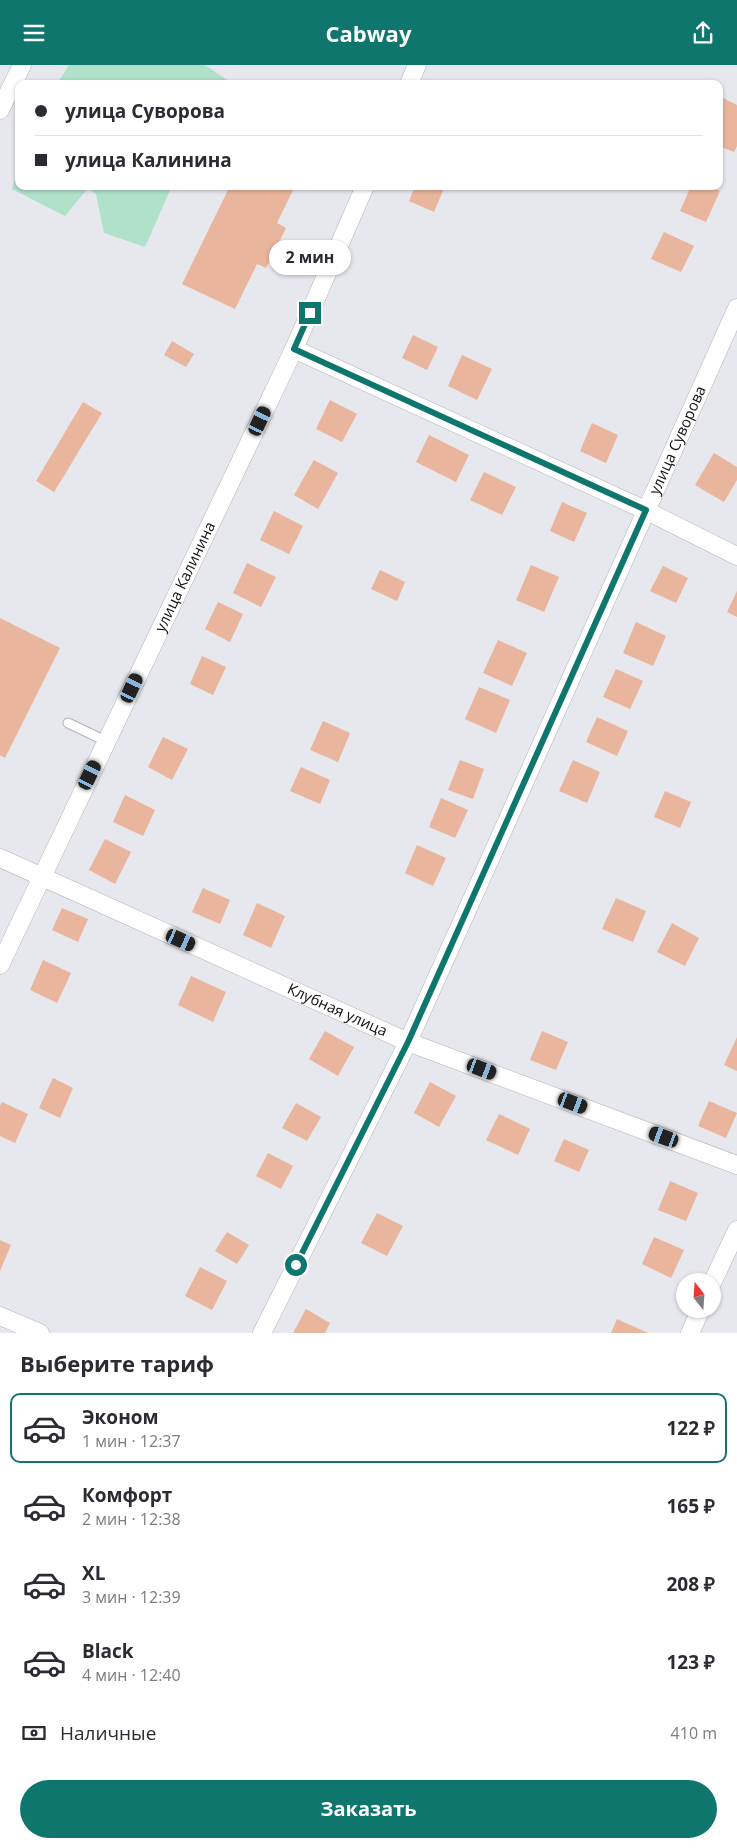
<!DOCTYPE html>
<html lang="ru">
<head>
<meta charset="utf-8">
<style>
	body { margin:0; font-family:"Open Sans",sans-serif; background:#f2f2f3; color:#2b2b33; height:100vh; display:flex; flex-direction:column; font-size:19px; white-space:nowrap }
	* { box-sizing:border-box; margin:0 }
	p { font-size:16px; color:#7c7c81 }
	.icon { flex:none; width:28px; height:28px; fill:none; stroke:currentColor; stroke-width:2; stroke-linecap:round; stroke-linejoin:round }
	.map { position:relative; height:1268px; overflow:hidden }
	.details { display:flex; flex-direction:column; background:#fff; flex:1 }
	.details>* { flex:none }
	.top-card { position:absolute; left:15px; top:15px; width:708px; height:110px; border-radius:10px; box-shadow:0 1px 4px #0004; display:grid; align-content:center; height:110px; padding:0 20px; background:#fff }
	.needle { width:32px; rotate:343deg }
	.buttons { position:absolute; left:676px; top:1208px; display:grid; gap:10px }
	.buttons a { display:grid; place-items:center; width:45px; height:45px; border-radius:50%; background:#fff; box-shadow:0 1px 4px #0004; font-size:25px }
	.end { position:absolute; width:22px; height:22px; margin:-11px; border:6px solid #0f766e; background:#fff; box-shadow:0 0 0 2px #fff }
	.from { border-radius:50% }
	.bubble { position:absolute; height:35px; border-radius:18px; background:#fff; box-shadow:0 1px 4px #0004; font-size:16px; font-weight:700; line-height:35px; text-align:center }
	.car { position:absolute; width:15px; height:30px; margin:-15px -8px; border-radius:6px; box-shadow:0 0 4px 1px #0007; background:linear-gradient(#222 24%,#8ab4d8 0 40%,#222 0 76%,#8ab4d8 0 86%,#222 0) }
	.top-card b { display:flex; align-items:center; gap:18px; height:48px; font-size:19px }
	.top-card b+b { border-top:1px solid #e1e1e2 }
	.top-card i { width:12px; height:12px; background:#2b2b33 }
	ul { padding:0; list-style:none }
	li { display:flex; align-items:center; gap:15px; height:70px; margin:0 10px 8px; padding:0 10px; border:2px solid transparent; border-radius:10px }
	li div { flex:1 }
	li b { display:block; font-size:19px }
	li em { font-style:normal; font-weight:700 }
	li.current { border-color:#0f766e }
	li>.icon { width:45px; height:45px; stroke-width:1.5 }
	h2 { padding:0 20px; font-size:22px; line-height:60px }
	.pay { display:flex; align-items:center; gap:12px; height:55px; padding:0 20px; font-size:19px }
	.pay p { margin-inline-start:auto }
	.button { display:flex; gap:10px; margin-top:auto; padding:10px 20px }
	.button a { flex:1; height:58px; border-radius:30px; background:#0f766e; color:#fff; font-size:20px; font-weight:700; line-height:58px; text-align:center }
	header { display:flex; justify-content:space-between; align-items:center; height:65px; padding:0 20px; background:#0f766e; color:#fff; font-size:22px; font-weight:700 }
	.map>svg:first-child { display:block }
</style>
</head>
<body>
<header><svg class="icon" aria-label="menu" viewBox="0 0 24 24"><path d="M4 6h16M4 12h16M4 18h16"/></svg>Cabway<svg class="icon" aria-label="share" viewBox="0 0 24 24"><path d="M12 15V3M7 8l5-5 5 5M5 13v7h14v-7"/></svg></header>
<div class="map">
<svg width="737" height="1268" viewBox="0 0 737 1268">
	<rect width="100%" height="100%" fill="#e7e7ee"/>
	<g fill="#b0e1ca">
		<polygon points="69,0 205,0 233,19 57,19"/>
		<polygon points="19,96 19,121 172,121 145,182 104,168 96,129 88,123 65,151 12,124"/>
	</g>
	<g fill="#e9b59c">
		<polygon points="719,31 737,40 737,81 734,87 719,81"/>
		<polygon points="230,121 295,121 277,158 286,163 266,203 257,199 235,244 182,219"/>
		<polygon points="415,121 445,121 434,147 409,136"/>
		<polygon points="691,121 708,121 720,126 706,157 680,146"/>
		<polygon points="664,167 694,181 681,207 651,194"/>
		<polygon points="413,270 438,282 427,305 402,293"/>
		<polygon points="172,276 194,289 186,302 164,290"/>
		<polygon points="462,290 492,304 477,335 448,321"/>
		<polygon points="330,335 357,349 342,377 316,364"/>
		<polygon points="83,337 102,348 54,427 36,416"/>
		<polygon points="592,358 618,370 606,398 580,386"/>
		<polygon points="429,370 469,390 456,417 416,397"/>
		<polygon points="714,388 737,402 737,415 724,437 695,420"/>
		<polygon points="314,395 338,408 318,444 294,430"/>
		<polygon points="484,407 516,422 502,450 470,435"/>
		<polygon points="562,437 587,448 574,477 550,466"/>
		<polygon points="274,446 303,461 289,489 260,475"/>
		<polygon points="247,498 276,512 261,542 233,528"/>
		<polygon points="531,500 559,512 544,547 516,535"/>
		<polygon points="663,501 688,513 676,538 650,526"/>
		<polygon points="380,505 405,517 397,536 371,524"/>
		<polygon points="737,526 737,552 727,547"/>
		<polygon points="218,537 243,549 230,577 205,564"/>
		<polygon points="0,553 60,583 5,693 0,690"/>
		<polygon points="636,557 666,571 653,601 623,588"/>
		<polygon points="498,575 527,588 512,621 483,608"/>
		<polygon points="202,591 226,602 213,630 190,619"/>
		<polygon points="616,604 643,616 630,644 603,632"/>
		<polygon points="479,622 510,635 496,668 465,654"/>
		<polygon points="597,652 628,666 617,691 586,677"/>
		<polygon points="323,656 350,668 338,697 310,685"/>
		<polygon points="163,672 188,684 172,715 148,702"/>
		<polygon points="460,695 484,704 473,734 448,725"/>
		<polygon points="573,695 600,707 587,738 559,726"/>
		<polygon points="301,702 330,715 320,739 290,726"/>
		<polygon points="665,726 691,737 680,763 654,752"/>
		<polygon points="125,730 155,745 143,771 113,757"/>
		<polygon points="441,733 468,745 455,773 429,762"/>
		<polygon points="105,774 131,787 115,819 89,805"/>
		<polygon points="417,780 446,793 433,821 405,808"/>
		<polygon points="203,823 230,835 220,859 192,847"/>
		<polygon points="616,833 646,846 633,877 602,864"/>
		<polygon points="257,838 285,851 271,883 243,870"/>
		<polygon points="62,843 88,854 78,877 52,865"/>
		<polygon points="672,858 699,873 685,901 657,887"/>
		<polygon points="43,895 71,908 57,938 30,925"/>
		<polygon points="191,911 226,927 213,957 178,940"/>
		<polygon points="325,966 354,982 338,1011 309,994"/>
		<polygon points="542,966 568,977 556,1005 530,995"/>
		<polygon points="737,972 737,1006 724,1000"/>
		<polygon points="53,1013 73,1023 60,1053 39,1043"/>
		<polygon points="430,1017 456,1031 439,1062 414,1048"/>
		<polygon points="709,1036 737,1048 726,1073 698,1061"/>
		<polygon points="2,1037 28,1049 15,1078 0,1071 0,1041"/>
		<polygon points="296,1038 321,1052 307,1076 282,1063"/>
		<polygon points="499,1049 530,1064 518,1090 486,1075"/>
		<polygon points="564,1074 589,1085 579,1107 554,1096"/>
		<polygon points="268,1088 293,1101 281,1124 256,1111"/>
		<polygon points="670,1116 698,1128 686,1156 658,1145"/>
		<polygon points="377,1148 403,1161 387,1191 361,1178"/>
		<polygon points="227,1167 249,1180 237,1199 215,1186"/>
		<polygon points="654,1172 684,1185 671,1213 642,1199"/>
		<polygon points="0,1175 11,1180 0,1206"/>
		<polygon points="200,1202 227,1216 212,1245 185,1231"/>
		<polygon points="306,1244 330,1258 325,1268 293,1268"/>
		<polygon points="617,1254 648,1268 611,1268"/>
	</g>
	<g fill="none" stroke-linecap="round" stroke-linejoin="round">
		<defs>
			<polyline id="lane" points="68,658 106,676"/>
			<g id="street">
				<polyline points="409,19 417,0"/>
				<polyline points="0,45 22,0"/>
				<polyline points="294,284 645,445 737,491"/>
				<path id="s1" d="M0,793L408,977L737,1100"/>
				<path id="s2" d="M0,900L294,284L365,121"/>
				<polyline points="712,1218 737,1165"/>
				<polyline points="0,1251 40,1268"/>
				<path id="s3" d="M262,1268L408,977L737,243"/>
				<polyline points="690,1268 701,1244"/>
			</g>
		</defs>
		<use href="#lane" stroke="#b2b2b8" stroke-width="11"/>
		<use href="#street" stroke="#b2b2b8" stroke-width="19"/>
		<use href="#lane" stroke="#fff" stroke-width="9"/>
		<use href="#street" stroke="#fff" stroke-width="18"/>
	</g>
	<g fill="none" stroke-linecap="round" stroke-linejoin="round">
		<polyline stroke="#0f766e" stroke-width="6" points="296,1200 408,977 646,445 294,284 310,248"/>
	</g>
	<g text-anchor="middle" stroke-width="4" stroke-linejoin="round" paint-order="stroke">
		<g font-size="15" fill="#101012" stroke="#f5f4fb">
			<text dy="5" stroke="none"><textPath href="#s3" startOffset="985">улица Суворова</textPath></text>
			<text dy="5" stroke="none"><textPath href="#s2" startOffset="430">улица Калинина</textPath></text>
			<text dy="5" stroke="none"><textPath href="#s1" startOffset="370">Клубная улица</textPath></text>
		</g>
	</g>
</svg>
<div class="buttons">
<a><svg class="needle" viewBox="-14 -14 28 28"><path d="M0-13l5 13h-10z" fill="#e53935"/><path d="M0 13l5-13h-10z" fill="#7c7c81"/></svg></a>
</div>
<i class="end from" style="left:296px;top:1200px"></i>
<i class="end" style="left:310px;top:248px"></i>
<div class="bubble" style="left:269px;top:175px;width:82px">2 мин</div>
<i class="car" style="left:260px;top:356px;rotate:25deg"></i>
<i class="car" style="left:132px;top:623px;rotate:25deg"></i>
<i class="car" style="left:90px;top:710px;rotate:26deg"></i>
<i class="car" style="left:181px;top:875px;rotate:114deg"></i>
<i class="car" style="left:482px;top:1004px;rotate:111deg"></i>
<i class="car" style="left:573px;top:1038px;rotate:111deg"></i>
<i class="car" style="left:664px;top:1072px;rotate:290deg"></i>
<div class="top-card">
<b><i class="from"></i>улица Суворова</b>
<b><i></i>улица Калинина</b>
</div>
</div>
<section class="details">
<h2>Выберите тариф</h2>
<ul>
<li class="current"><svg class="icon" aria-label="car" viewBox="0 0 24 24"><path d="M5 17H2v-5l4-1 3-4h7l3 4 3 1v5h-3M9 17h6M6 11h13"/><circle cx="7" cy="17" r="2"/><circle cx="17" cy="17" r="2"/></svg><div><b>Эконом</b><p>1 мин · 12:37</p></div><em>122 ₽</em></li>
<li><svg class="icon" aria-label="car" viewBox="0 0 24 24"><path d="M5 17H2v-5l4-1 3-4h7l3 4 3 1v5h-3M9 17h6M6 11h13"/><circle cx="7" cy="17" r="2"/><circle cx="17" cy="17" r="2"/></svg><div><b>Комфорт</b><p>2 мин · 12:38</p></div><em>165 ₽</em></li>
<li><svg class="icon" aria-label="car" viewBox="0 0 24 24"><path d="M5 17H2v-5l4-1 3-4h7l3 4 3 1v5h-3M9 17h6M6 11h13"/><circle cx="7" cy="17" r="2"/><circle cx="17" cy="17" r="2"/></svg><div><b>XL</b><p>3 мин · 12:39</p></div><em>208 ₽</em></li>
<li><svg class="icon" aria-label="car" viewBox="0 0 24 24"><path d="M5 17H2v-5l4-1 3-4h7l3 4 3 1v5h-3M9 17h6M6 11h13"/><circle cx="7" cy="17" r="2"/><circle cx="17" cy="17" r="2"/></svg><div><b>Black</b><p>4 мин · 12:40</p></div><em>123 ₽</em></li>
</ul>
<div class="pay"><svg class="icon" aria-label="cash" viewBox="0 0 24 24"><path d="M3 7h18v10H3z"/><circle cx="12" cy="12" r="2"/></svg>Наличные<p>410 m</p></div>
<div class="button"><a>Заказать</a></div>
</section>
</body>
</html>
